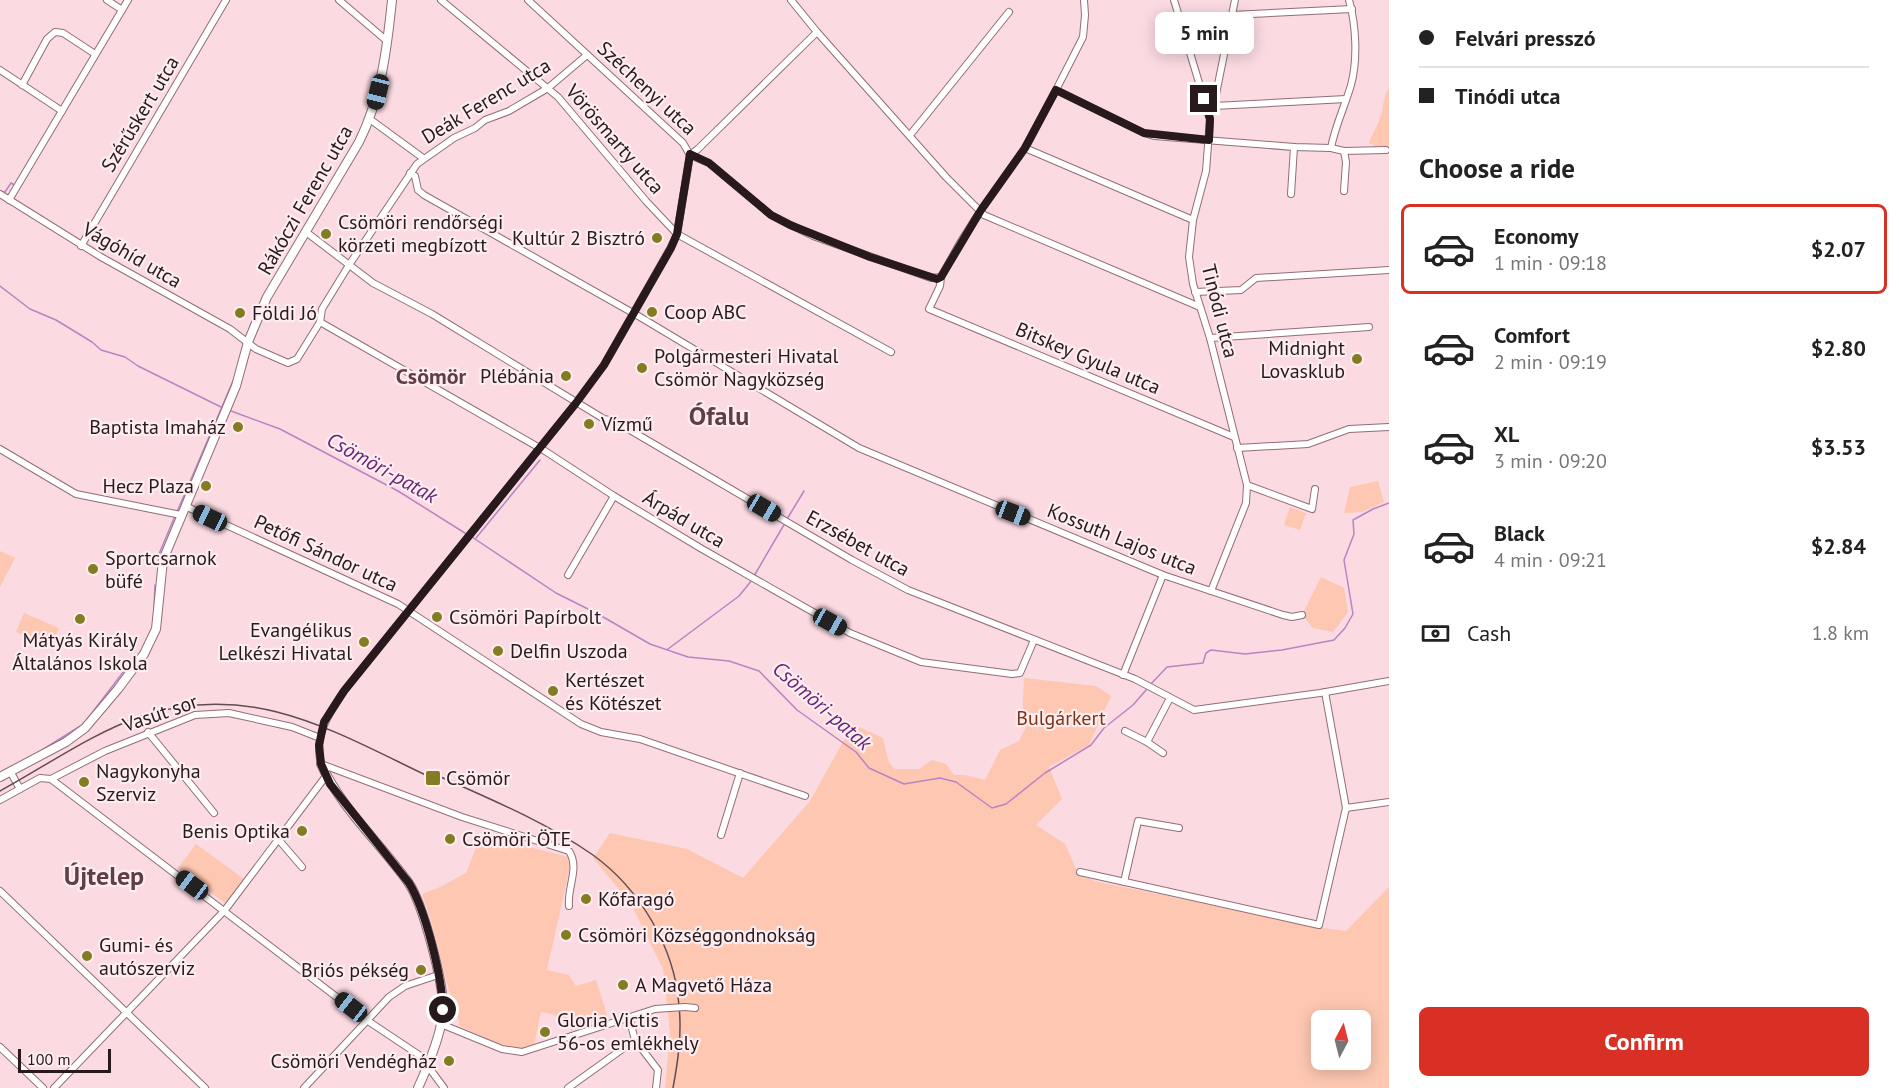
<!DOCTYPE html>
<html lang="en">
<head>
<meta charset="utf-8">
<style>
	body { margin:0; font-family:"PT Sans",sans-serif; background:#f6f6f6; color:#222; height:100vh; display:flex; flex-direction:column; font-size:22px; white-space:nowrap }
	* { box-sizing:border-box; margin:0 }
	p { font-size:20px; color:#767676 }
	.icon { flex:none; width:33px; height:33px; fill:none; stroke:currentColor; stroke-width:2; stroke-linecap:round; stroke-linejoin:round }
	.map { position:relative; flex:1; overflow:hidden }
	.sheet { display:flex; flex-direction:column; background:#fff; width:510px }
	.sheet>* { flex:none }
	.guide { display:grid; align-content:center; height:132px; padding:0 30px; background:#fff }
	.needle { width:39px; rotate:7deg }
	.controls { position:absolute; left:1311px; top:1010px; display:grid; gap:12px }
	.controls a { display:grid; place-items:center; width:60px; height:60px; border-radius:9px; background:#fff; box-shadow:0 3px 15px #0003; font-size:30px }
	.scale { position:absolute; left:18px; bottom:15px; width:93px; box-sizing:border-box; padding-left:6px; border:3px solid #28191d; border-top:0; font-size:16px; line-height:21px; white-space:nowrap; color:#28191d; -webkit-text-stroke:4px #fdecf0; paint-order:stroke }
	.end { position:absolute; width:27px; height:27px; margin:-14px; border:8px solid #28191d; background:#fff; box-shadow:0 0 0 3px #fff }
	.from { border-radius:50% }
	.bubble { position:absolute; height:42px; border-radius:9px; background:#fff; box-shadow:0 3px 15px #0003; font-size:20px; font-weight:600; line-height:42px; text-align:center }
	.car { position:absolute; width:18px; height:36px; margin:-18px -9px; border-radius:8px; box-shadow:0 0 4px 2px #0007; background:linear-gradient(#222 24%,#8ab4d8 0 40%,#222 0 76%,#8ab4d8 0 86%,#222 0) }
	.guide b { display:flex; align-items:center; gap:21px; height:57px; font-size:22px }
	.guide b+b { border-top:2px solid #e0e0e0 }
	.guide i { width:15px; height:15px; background:#222 }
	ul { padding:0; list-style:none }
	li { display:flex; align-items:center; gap:18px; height:90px; margin:0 12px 9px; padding:0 18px; border:3px solid transparent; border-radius:9px }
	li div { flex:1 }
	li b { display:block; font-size:22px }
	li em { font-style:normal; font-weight:600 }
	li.selected { border-color:#d93025 }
	li>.icon { width:54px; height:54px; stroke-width:1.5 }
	h2 { padding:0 30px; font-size:27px; line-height:72px }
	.pay { display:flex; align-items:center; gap:15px; height:66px; padding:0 30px; font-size:22px }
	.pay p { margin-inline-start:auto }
	.cta { display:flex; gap:12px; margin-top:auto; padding:12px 30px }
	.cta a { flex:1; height:69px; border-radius:9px; background:#d93025; color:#fff; font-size:24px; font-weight:600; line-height:69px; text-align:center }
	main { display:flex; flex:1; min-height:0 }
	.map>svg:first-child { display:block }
</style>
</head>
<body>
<main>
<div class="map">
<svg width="1389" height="1088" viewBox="0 0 1389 1088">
	<rect width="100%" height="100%" fill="#fbdae2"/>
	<g fill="#fec7b1" fill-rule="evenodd">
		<path d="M1389,88V147L1380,148L1369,143C1372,134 1376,129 1379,121C1384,110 1382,98 1389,88Z"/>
		<polygon points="1378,481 1384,502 1362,512 1344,513 1350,487"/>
		<polygon points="1290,507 1306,513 1300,530 1284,525"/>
		<polygon points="0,551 15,558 0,587"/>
		<polygon points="1321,577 1344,588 1348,612 1333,632 1313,628 1302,615"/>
		<polygon points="24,613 59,628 51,646 16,632"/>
		<path d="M1024,678L1096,686L1111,696L1089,745L1049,767L1062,799L1036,825L1065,844L1077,871L1094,881L1323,928L1346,931L1389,887V1088H665L670,1032L663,969L631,904L593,858L610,833L687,849L743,878L810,801L853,724L883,738L889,763L895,769H919L932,760L946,764L954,775H965L985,780L1000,750L1019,741L1026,727L1022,720ZM1322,1020H1360V1059H1322Z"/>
		<path d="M481,835L569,857L570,867L547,970L569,975L576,986L596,980L608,1018L571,1031L570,1024L552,1014L541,1012L534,1046C508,1055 483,1036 459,1026V1021C443,979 438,935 422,894L440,887L466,873Z"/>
		<polygon points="196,844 244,879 225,903 178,868"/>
	</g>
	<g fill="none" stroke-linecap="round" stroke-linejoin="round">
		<g stroke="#b884c5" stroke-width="1.5">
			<polyline points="3,192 5,192 11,183 16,186"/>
			<polyline points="0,286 30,309 56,320 92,342 101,350 125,357 138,366 223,408"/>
			<polyline points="249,329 255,314"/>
			<polyline points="231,411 280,429 398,491 468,535"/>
			<polyline points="177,512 233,381"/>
			<polyline points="787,519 804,491"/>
			<polyline points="472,537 556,593 598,614 650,644 688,657 729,661 759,671 797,710 856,752 869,768 904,784 940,778 956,782 992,808 1006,804 1045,773 1091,745 1104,728 1133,705 1147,689"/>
			<polyline points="476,538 540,460"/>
			<polyline points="159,554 175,516"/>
			<polyline points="754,576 785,523"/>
			<polyline points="154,609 155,585"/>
			<polyline points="668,649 739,596 752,580"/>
			<polyline points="1150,685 1167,667 1203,663 1206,653 1211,650 1245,654 1282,650 1334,640 1345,628 1353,614 1344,560 1354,534 1353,520 1373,509 1389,503"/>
			<polyline points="85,722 124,671"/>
			<polyline points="42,750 82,725"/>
		</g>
		<defs>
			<g id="street">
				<polyline points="107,0 122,10"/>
				<polyline points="339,0 387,41"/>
				<polyline points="441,0 558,97 646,201 677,234 891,352"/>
				<polyline points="528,0 683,143 690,155 709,163 771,215 813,236 931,278 941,277"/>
				<polyline points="791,0 817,32 946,177 984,215 1200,307"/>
				<polyline points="1084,0 1085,15 1083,37 1056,90 1025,148 981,210 960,243 941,277 940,286 929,309 1234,437"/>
				<polyline points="1174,0 1210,119 1206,171 1193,220 1189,257 1193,284 1210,338 1247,485 1246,503 1211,591"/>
				<polyline points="1232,15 1352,9"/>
				<polyline points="0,70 62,111"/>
				<polyline points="22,85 47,39 55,32 63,33 95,54"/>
				<polyline points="1056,90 1144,133 1154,136 1294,147 1331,148 1344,151 1386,150"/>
				<polyline points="1214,106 1346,99"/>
				<polyline points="1213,109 1235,0"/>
				<polyline points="371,120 423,158"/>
				<polyline points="910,135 1009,12"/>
				<polyline points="1025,148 1193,220"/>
				<path d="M1331,148C1335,126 1345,106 1351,85C1358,59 1356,25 1349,0"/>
				<polyline points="1344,151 1346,162 1344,191"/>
				<polyline points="690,155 698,149 817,32"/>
				<polyline points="410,173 415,176 418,190 424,195 640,317 859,448 1163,575 1283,615 1292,617 1302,615"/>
				<polyline points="0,194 101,257 230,329 256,349 288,363 297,359 320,322 322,309 349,265 417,164 454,138 475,128 485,120 509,111 548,88 587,55"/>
				<polyline points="1291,194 1294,147"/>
				<polyline points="9,200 128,0"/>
				<polyline points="306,232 373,283 432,314 604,419 614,421 623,426 852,560 908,590 1135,679 1194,710 1320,693 1389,681"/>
				<polyline points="81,246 226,0"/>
				<polyline points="1195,292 1241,290 1256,278 1389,270"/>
				<polyline points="320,322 545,451 614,496 702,549 850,633 921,662 1012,674 1020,673 1034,640"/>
				<polyline points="1210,338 1369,327"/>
				<polyline points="1237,448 1308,444 1349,429 1389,427"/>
				<polyline points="0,449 76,494 181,515"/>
				<polyline points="1247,485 1312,509 1315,489"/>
				<polyline points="185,506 398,604 581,724 601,732 640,739 805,796"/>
				<polyline points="568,575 614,496"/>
				<polyline points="1123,675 1163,575"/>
				<polyline points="1125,731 1147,742 1170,698"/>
				<polyline points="148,732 214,813"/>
				<polyline points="1147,742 1163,753"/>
				<polyline points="10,771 20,789 40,778 51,779 368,1021 428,1061"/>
				<polyline points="51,779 105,751 195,715 229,713 292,727 320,738"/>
				<polyline points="0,800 20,789"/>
				<polyline points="1346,808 1389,802"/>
				<polyline points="721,835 740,773"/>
				<polyline points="278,839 302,867"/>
				<polyline points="1080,872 1319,925 1346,808 1325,692"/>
				<polyline points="1124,882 1138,821 1179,828"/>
				<polyline points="0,891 205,1088"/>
				<path d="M569,906C567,887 580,868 569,851L462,817L321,764C314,736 328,714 344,691L576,403L604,365L671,247L677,234L690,155"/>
				<polyline points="685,1007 695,1008"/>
				<polyline points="629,1017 635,1040 658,1070 656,1088"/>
				<polyline points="441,1024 502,1049 522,1052 655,1009 669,1008"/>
				<polyline points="0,1047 43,1088"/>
				<polyline points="427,1065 444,1088"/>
				<polyline points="54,1088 225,910 326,776"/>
				<polyline points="304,1088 389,997 405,986 438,975"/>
				<polyline points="568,1088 635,1040"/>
			</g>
			<g id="secondary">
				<path d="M321,764C341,808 380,843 408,882C423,903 444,984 443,1010C442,1033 428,1066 418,1088"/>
				<path d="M0,777L66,742L85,728L118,689L144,654L156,629L163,560L236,386L248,342L267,297L359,142C381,98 387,49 392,0"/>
			</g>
		</defs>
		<use href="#street" stroke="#916e77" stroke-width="8"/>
		<use href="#secondary" stroke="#916e77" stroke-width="10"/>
		<use href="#street" stroke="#fff" stroke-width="6"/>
		<use href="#secondary" stroke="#fff" stroke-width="8"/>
		<g stroke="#604d52" stroke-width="1.5">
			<path d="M434,774C488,798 544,821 593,855C640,889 675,948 679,1006C682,1034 678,1061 673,1088"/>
			<path d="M0,791C46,766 92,733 142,716C253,680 335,732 432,778"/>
		</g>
		<defs>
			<polyline id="street-bridge" points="669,1008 685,1007"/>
		</defs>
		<use href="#street-bridge" stroke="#916e77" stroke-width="8" stroke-linecap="butt"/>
		<use href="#street-bridge" stroke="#fff" stroke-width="6"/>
	</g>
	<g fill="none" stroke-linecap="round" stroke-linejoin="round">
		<path stroke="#28191d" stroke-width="8" d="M443,1010C442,977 426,911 409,883L330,784L321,764L319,745L324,722L344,691L576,403L604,365L671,248L677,234L690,154L709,163L771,215L790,225L870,257L937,279L941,277L981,210L1025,148L1056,90L1144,133L1209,140L1210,119L1204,99"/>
	</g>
	<g fill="#837c22" stroke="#fdecf0" stroke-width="2">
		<circle cx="326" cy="234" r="6"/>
		<circle cx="657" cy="238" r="6"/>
		<circle cx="652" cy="312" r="6"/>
		<circle cx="240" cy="313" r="6"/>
		<circle cx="1357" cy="359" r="6"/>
		<circle cx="642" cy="368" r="6"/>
		<circle cx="566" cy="376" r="6"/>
		<circle cx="589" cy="424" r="6"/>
		<circle cx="238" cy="427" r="6"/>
		<circle cx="206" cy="486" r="6"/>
		<circle cx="93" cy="569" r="6"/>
		<circle cx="437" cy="617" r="6"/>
		<circle cx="80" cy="619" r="6"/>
		<circle cx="364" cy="642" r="6"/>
		<circle cx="498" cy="651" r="6"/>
		<circle cx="553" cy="691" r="6"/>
		<rect x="425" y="770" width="16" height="16" rx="3"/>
		<circle cx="84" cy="782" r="6"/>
		<circle cx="302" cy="831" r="6"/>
		<circle cx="450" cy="839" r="6"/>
		<circle cx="586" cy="899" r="6"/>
		<circle cx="566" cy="935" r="6"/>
		<circle cx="87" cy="956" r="6"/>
		<circle cx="421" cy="970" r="6"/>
		<circle cx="623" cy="985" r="6"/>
		<circle cx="545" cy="1032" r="6"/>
		<circle cx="449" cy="1061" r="6"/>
	</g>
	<g text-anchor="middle" stroke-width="4.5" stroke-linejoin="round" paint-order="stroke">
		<g font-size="20" fill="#28191d" stroke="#fdecf0">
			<text transform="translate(647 88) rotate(43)" y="7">Széchenyi utca</text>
			<text transform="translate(486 101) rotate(-31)" y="7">Deák Ferenc utca</text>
			<text transform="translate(140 114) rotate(-59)" y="7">Szérűskert utca</text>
			<text transform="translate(615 139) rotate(49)" y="7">Vörösmarty utca</text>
			<text transform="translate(305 200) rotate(-60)" y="7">Rákóczi Ferenc utca</text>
			<text transform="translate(132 255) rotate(30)" y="7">Vágóhíd utca</text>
			<text transform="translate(1220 311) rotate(76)" y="7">Tinódi utca</text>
			<text transform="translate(1088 358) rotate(23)" y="7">Bitskey Gyula utca</text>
			<text transform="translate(684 519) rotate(31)" y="7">Árpád utca</text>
			<text transform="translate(1122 539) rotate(22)" y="7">Kossuth Lajos utca</text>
			<text transform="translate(858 543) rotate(29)" y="7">Erzsébet utca</text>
			<text transform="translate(326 553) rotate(25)" y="7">Petőfi Sándor utca</text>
			<text transform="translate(160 713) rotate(-19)" y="7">Vasút sor</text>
		</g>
		<g font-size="20" fill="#28191d" stroke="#fdecf0" text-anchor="start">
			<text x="338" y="229">Csömöri rendőrségi<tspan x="338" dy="23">körzeti megbízott</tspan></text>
			<text x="645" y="245" text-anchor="end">Kultúr 2 Bisztró</text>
			<text x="664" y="319">Coop ABC</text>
			<text x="252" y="320">Földi Jó</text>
			<text x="1345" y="355" text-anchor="end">Midnight<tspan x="1345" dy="23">Lovasklub</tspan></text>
			<text x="654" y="363">Polgármesteri Hivatal<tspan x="654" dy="23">Csömör Nagyközség</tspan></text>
			<text x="554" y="383" text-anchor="end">Plébánia</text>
			<text x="601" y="431">Vízmű</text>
			<text x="226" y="434" text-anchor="end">Baptista Imaház</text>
			<text x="194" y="493" text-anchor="end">Hecz Plaza</text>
			<text x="105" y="565">Sportcsarnok<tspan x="105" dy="23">büfé</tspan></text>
			<text x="449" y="624">Csömöri Papírbolt</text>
			<text x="352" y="637" text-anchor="end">Evangélikus<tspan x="352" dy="23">Lelkészi Hivatal</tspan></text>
			<text x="80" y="647" text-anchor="middle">Mátyás Király<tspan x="80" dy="23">Általános Iskola</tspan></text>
			<text x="510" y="658">Delfin Uszoda</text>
			<text x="565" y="687">Kertészet<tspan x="565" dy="23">és Kötészet</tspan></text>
			<text x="96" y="778">Nagykonyha<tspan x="96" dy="23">Szerviz</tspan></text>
			<text x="446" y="785">Csömör</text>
			<text x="290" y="838" text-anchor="end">Benis Optika</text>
			<text x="462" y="846">Csömöri ÖTE</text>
			<text x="598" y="906">Kőfaragó</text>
			<text x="578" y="942">Csömöri Községgondnokság</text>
			<text x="99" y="952">Gumi- és<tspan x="99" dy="23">autószerviz</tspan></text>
			<text x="409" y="977" text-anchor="end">Briós pékség</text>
			<text x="635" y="992">A Magvető Háza</text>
			<text x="557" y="1027">Gloria Victis<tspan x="557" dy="23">56-os emlékhely</tspan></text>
			<text x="437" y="1068" text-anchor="end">Csömöri Vendégház</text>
		</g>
		<g font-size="20" fill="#7d3311" stroke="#fdecf0">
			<text x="1061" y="725">Bulgárkert</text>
		</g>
		<g font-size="21" font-style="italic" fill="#672776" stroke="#fdecf0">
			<text transform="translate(382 468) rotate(29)" y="7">Csömöri-patak</text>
			<text transform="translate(822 706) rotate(41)" y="7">Csömöri-patak</text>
		</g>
		<g font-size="22" font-weight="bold" fill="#5f3e48" stroke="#fdecf0">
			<text x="431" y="384">Csömör</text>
		</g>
		<g font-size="26" font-weight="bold" fill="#5f3e48" stroke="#fdecf0">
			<text x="719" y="425">Ófalu</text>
			<text x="104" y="885">Újtelep</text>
		</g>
	</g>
</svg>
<div class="controls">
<a><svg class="needle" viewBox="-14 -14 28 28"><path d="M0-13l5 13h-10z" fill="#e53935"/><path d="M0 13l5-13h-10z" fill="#767676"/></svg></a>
</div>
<div class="scale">100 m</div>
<i class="end from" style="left:443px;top:1010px"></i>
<i class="end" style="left:1204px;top:99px"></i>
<div class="bubble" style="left:1155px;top:12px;width:99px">5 min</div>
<i class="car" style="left:378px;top:92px;rotate:194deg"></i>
<i class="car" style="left:764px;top:508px;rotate:120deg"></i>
<i class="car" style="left:1013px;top:513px;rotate:111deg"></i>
<i class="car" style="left:210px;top:518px;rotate:295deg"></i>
<i class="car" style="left:830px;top:622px;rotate:119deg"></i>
<i class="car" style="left:192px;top:885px;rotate:307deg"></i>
<i class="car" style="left:351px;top:1007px;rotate:308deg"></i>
</div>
<section class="sheet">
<div class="guide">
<b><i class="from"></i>Felvári presszó</b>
<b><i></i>Tinódi utca</b>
</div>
<h2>Choose a ride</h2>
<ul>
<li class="selected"><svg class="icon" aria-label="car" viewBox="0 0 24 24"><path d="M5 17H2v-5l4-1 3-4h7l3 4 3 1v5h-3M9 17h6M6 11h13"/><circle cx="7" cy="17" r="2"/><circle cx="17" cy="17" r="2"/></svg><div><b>Economy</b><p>1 min · 09:18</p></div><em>$2.07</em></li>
<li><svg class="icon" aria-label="car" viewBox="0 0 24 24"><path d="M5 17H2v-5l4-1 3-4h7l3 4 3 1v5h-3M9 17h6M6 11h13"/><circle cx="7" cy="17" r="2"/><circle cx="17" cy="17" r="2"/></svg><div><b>Comfort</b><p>2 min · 09:19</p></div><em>$2.80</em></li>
<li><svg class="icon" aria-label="car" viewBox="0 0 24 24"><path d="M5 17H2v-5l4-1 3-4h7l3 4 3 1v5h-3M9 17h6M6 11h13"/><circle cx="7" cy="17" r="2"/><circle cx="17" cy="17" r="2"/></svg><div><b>XL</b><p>3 min · 09:20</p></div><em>$3.53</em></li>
<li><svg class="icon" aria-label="car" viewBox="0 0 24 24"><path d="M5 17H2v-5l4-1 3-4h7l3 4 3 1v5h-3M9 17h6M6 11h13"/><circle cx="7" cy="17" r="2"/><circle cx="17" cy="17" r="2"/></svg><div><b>Black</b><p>4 min · 09:21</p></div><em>$2.84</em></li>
</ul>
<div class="pay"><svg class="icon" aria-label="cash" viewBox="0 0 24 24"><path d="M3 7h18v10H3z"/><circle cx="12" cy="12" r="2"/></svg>Cash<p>1.8 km</p></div>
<div class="cta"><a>Confirm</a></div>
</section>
</main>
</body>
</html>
